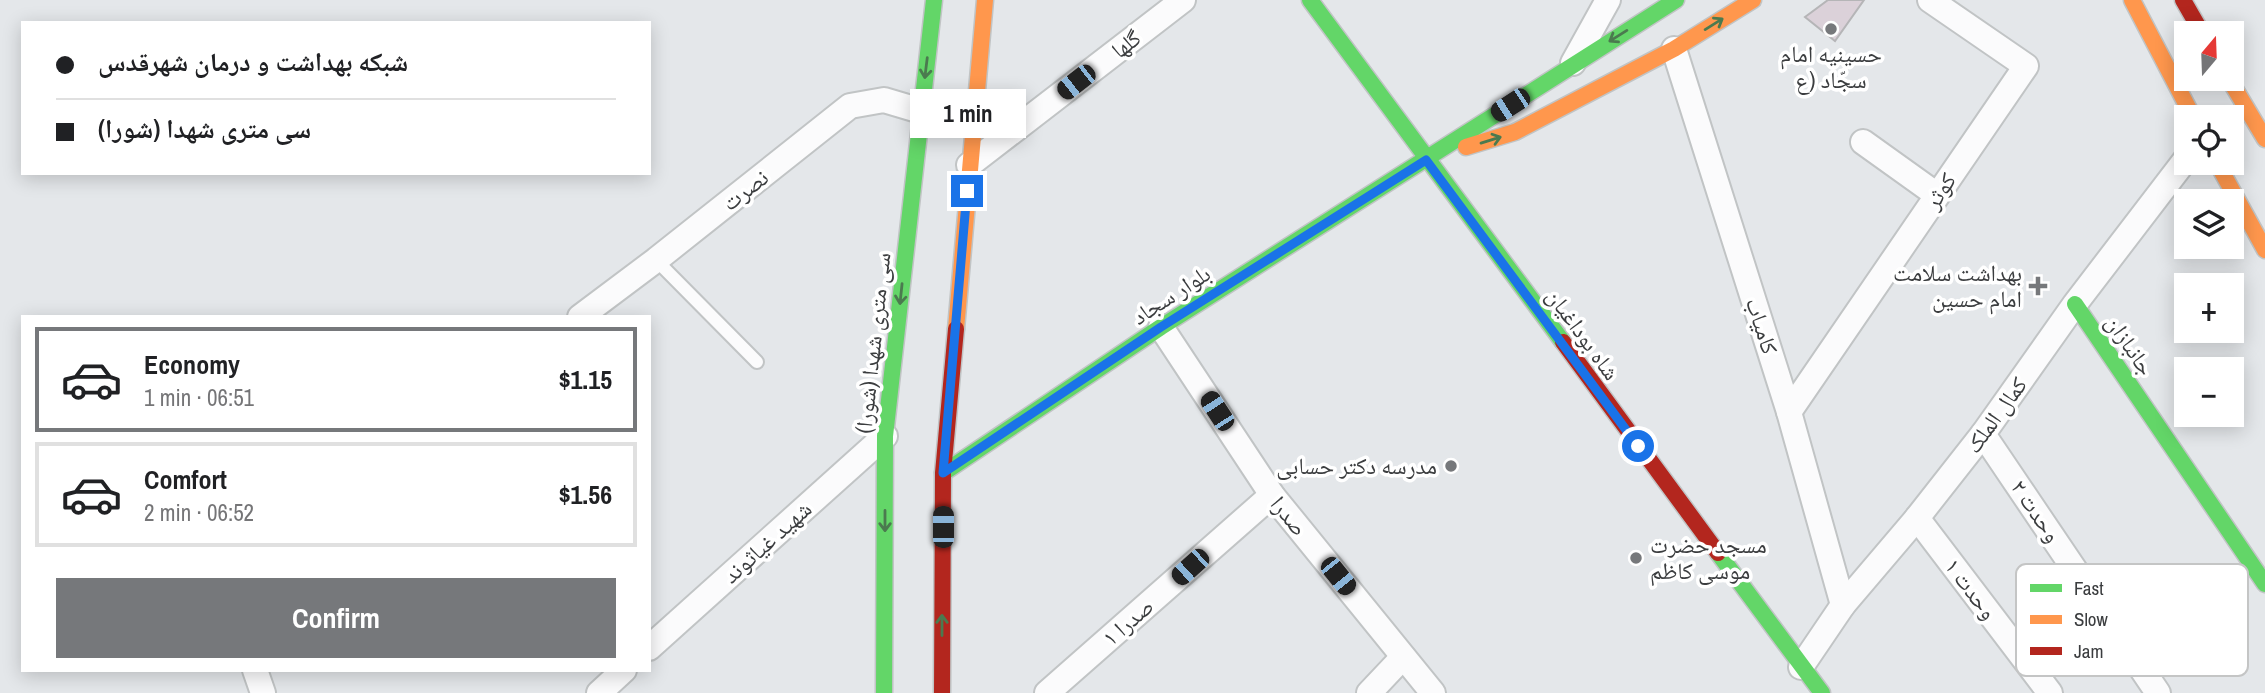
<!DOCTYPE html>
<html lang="en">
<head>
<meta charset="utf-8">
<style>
	body { margin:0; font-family:"Archivo Narrow","Noto Naskh Arabic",sans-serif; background:#f2f2f2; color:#202124; height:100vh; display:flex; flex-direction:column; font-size:26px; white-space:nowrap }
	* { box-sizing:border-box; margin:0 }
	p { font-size:23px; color:#757577 }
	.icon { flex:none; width:38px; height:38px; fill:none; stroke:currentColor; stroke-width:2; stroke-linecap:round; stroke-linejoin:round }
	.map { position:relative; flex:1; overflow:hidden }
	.panel { position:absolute; left:21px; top:315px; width:630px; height:357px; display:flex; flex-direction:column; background:#fff; border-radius:0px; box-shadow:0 4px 18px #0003 }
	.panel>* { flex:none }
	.hud { position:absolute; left:21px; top:21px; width:630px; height:154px; border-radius:0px; box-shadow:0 4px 18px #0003; display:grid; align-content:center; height:154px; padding:0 35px; background:#fff }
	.needle { width:46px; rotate:19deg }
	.controls { position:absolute; left:2174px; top:21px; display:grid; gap:14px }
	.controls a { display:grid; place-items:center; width:70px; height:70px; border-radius:0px; background:#fff; box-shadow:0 4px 18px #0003; font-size:35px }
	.end { position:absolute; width:32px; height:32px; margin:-16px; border:9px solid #1a73e8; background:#fff; box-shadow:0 0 0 4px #fff }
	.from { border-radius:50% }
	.bubble { position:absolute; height:49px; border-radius:0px; background:#fff; box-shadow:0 4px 18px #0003; font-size:23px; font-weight:700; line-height:49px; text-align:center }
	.car { position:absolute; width:21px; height:42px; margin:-21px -10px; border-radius:9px; box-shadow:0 0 5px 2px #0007; background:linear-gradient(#222 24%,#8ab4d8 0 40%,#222 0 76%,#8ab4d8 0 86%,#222 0) }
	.hud b { display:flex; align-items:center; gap:24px; height:66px; font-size:26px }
	.hud b+b { border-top:2px solid #e0e0e0 }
	.hud i { width:18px; height:18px; background:#202124 }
	ul { padding:12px 0 0; list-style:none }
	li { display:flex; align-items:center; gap:21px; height:105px; margin:0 14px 10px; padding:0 21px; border:4px solid #e0e0e0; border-radius:0px }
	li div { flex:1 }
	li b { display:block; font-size:26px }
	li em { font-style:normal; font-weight:700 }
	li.on { border-color:#76787b }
	li>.icon { width:63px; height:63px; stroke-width:1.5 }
	.action { display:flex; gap:14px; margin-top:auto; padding:14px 35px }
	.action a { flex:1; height:80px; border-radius:0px; background:#76787b; color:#fff; font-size:28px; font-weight:700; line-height:80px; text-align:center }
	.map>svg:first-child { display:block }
</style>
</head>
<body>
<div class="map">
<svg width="2265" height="693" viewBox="0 0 2265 693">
	<rect width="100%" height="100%" fill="#e4e7ea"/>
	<polygon fill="#dbd1d9" stroke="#b5b5b7" stroke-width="2" points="1828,0 1864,0 1835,41 1805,17"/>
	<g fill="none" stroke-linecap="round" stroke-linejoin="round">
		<defs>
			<polyline id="lane" points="656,260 757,362"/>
			<g id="street">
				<polyline points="1674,49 1789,412 1843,605"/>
				<polyline points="1573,63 1608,0"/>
				<polyline points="1863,142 1937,195"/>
				<polyline points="969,165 1183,0"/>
				<polyline points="580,317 656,260 850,106 884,100 921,111"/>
				<polyline points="1161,327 1272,495 1433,693"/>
				<polyline points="1789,412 2026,66 1930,0"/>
				<polyline points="1983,434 2158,693"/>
				<polyline points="1917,518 2050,693"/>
				<polyline points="649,648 885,436"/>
				<polyline points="1801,667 1843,605 1917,518 1983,434 2075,304 2186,159"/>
				<polyline points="255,670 263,693"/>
				<polyline points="599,693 624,670"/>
				<polyline points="1047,693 1272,495"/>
				<polyline points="1369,693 1403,657"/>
			</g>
			<g id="fast">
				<polyline points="1310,0 1563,342"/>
				<polyline points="2075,304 2265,584"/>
				<polyline points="943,473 1161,327 1676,0"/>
				<polyline points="1718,553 1822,693"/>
				<polyline points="884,693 885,436 934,0"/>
			</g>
			<g id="slow">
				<polyline points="2132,0 2193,117"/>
				<polyline points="2229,79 2265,139"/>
				<polyline points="1466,147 1515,132 1674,49 1753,0"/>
				<polyline points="2217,163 2265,250"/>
				<polyline points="956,329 985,0"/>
			</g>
			<g id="jam">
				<polyline points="2183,0 2202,33"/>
				<polyline points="1563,342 1718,553"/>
				<polyline points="942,693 943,473 956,329"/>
			</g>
		</defs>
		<use href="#lane" stroke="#c1c4c5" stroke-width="16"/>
		<use href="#street" stroke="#c1c4c5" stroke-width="28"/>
		<use href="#fast" stroke="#c1c4c5" stroke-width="19"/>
		<use href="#slow" stroke="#c1c4c5" stroke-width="19"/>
		<use href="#jam" stroke="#c1c4c5" stroke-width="19"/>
		<use href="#lane" stroke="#fbfbfc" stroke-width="12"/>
		<use href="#street" stroke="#fbfbfc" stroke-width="24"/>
		<use href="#fast" stroke="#63d668" stroke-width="16"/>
		<use href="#slow" stroke="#ff974d" stroke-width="16"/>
		<use href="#jam" stroke="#b3261e" stroke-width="16"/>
	</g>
	<defs><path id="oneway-shaft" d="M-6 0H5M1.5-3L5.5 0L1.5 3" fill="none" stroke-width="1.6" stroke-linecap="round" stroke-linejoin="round" transform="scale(1.75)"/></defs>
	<g stroke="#4b7a4f">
		<use href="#oneway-shaft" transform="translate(1714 24) rotate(-32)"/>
		<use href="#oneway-shaft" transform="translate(1618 36) rotate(148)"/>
		<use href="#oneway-shaft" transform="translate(926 68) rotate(97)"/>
		<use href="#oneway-shaft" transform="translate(1491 140) rotate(-17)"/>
		<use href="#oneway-shaft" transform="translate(901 294) rotate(96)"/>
		<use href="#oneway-shaft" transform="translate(885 521) rotate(90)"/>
		<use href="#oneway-shaft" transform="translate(942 625) rotate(-90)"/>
	</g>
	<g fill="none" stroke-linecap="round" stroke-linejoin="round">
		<polyline stroke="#1a73e8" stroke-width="9" points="967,191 943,473 1161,327 1426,160 1638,446"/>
	</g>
	<g fill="#76787b" stroke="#fff" stroke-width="2.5">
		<circle cx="1831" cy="29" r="7"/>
		<path d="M2034.5 275.5h7v7h7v7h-7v7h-7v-7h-7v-7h7z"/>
		<circle cx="1451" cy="466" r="7"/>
		<circle cx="1636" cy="558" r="7"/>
	</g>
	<g text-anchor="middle" stroke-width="7" stroke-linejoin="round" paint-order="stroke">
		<g font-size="23" fill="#3b3d3f" stroke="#fff">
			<text transform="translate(1126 44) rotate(-38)" y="8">گلها</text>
			<text transform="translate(745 190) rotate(-38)" y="8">نصرت</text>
			<text transform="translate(1940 191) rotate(-56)" y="8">کوثر</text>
			<text transform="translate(1171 295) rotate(-33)" y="8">بلوار سجاد</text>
			<text transform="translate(1762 326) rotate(72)" y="8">کامیاب</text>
			<text transform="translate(1583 334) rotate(54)" y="8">شاه بوداغیان</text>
			<text transform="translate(873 343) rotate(-84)" y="8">سی متری شهدا (شورا)</text>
			<text transform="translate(2130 345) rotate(56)" y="8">جانبازان</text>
			<text transform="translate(1996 415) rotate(-54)" y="8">کمال الملک</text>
			<text transform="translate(2036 511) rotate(56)" y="8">وحدت ۲</text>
			<text transform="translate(1289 516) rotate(51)" y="8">صدرا</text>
			<text transform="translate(767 542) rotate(-42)" y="8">شهید غیاثوند</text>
			<text transform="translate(1971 589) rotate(53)" y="8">وحدت ۱</text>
			<text transform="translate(1128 622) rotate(-41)" y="8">صدرا ۱</text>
		</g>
		<g font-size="23" fill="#3b3d3f" stroke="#fff" text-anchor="end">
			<text x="1831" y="62" text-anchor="middle">حسینیه امام<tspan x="1831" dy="26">سجّاد (ع</tspan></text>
			<text x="2022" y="281">بهداشت سلامت<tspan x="2022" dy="26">امام حسین</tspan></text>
			<text x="1437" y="474">مدرسه دکتر حسابی</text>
			<text x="1650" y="553" text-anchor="start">مسجد حضرت<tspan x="1650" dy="26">موسی کاظم</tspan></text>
		</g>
	</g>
	<rect x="2016" y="564" width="232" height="112" rx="10" fill="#fff" stroke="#c4c5c5" stroke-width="2"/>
	<rect x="2030" y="584" width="32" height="8" fill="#63d668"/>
	<rect x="2030" y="615" width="32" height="9" fill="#ff974d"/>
	<rect x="2030" y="647" width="32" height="8" fill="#b3261e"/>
	<g font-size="19" fill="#3b3d3f">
		<text x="2074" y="595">Fast</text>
		<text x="2074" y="626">Slow</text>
		<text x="2074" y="658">Jam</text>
	</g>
</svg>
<div class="controls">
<a><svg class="needle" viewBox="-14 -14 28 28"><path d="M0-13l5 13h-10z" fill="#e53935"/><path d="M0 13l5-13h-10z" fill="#757577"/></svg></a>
<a><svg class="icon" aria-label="locate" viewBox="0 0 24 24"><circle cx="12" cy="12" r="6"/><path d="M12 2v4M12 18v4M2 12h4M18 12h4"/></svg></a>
<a><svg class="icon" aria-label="layers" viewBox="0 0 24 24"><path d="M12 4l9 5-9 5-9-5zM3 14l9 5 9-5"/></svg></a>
<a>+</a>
<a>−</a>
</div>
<i class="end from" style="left:1638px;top:446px"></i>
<i class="end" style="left:967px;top:191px"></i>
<div class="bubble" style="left:910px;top:89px;width:116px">1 min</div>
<i class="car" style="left:1076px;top:82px;rotate:232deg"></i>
<i class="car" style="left:1510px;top:105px;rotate:237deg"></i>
<i class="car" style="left:1217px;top:411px;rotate:327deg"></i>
<i class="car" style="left:943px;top:527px;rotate:0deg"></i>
<i class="car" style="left:1190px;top:567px;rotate:228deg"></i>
<i class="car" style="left:1338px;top:576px;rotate:141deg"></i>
<div class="hud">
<b><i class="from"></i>شبکه بهداشت و درمان شهرقدس</b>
<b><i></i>سی متری شهدا (شورا)</b>
</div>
<section class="panel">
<ul>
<li class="on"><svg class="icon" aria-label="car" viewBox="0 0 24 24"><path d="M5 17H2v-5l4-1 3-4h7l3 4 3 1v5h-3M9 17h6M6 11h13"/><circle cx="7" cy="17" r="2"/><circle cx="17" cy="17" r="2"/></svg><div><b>Economy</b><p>1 min · 06:51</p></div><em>$1.15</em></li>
<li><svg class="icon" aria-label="car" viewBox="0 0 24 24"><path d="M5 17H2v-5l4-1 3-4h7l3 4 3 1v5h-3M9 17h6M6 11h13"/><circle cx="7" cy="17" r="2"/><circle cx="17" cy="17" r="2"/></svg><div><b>Comfort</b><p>2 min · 06:52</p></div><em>$1.56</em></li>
</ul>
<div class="action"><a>Confirm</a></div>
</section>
</div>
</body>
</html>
